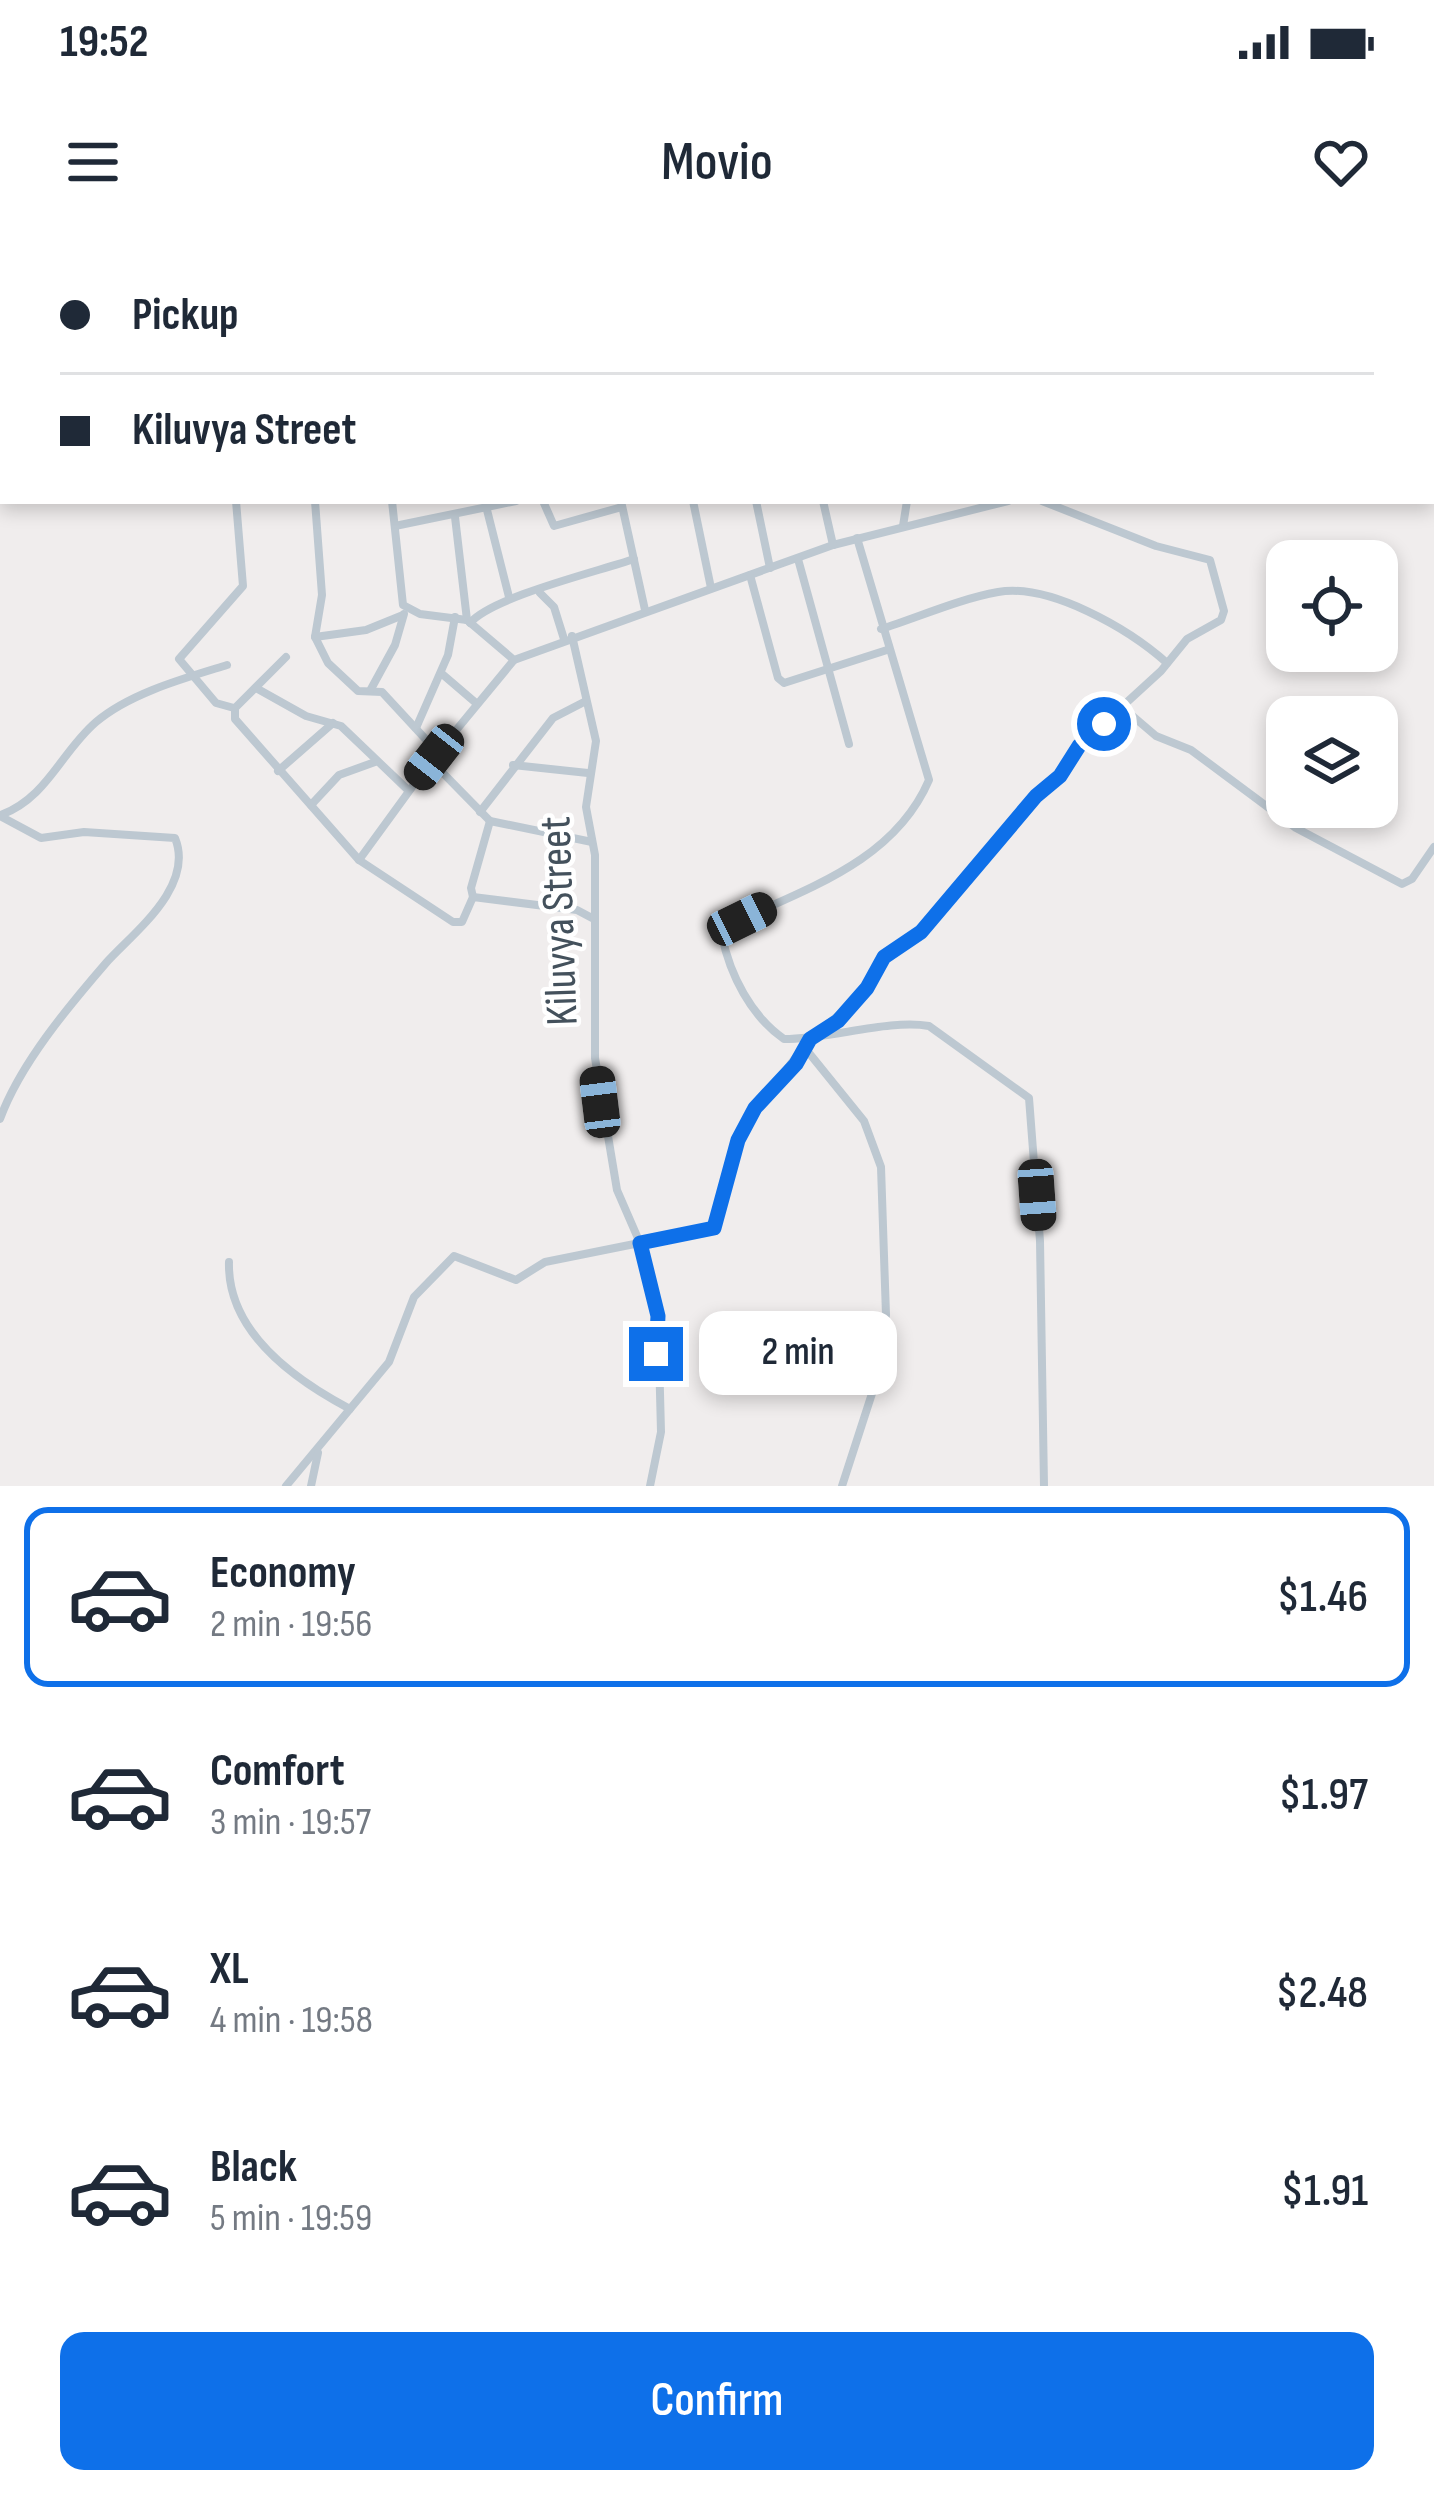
<!DOCTYPE html>
<html lang="en">
<head>
<meta charset="utf-8">
<style>
	body { margin:0; font-family:"Sofia Sans Condensed",sans-serif; background:#f2f2f3; color:#1f2937; height:100vh; display:flex; flex-direction:column; font-size:45px; white-space:nowrap }
	* { box-sizing:border-box; margin:0 }
	p { font-size:39px; color:#747a83 }
	.icon { flex:none; width:66px; height:66px; fill:none; stroke:currentColor; stroke-width:2; stroke-linecap:round; stroke-linejoin:round }
	.map { position:relative; height:1246px; overflow:hidden }
	.drawer { display:flex; flex-direction:column; background:#fff; flex:1 }
	.drawer>* { flex:none }
	.banner { position:absolute; left:0px; top:0px; width:1434px; height:264px; box-shadow:0 6px 18px #0003; display:grid; align-content:center; height:264px; padding:0 60px; background:#fff }
	.controls { position:absolute; left:1266px; top:300px; display:grid; gap:24px }
	.controls a { display:grid; place-items:center; width:132px; height:132px; border-radius:24px; background:#fff; box-shadow:0 6px 18px #0003; font-size:60px }
	.end { position:absolute; width:54px; height:54px; margin:-27px; border:15px solid #0e70e9; background:#fff; box-shadow:0 0 0 6px #fff }
	.from { border-radius:50% }
	.bubble { position:absolute; height:84px; border-radius:24px; background:#fff; box-shadow:0 6px 18px #0003; font-size:39px; font-weight:600; line-height:84px; text-align:center }
	.car { position:absolute; width:36px; height:72px; margin:-36px -18px; border-radius:15px; box-shadow:0 0 9px 3px #0007; background:linear-gradient(#222 24%,#8ab4d8 0 40%,#222 0 76%,#8ab4d8 0 86%,#222 0) }
	.banner b { display:flex; align-items:center; gap:42px; height:114px; font-size:45px }
	.banner b+b { border-top:3px solid #e0e1e3 }
	.banner i { width:30px; height:30px; background:#1f2937 }
	ul { padding:21px 0 0; list-style:none }
	li { display:flex; align-items:center; gap:36px; height:180px; margin:0 24px 18px; padding:0 36px; border:6px solid transparent; border-radius:24px }
	li div { flex:1 }
	li b { display:block; font-size:45px }
	li em { font-style:normal; font-weight:600 }
	li.selected { border-color:#0e70e9 }
	li>.icon { width:108px; height:108px; stroke-width:1.5 }
	.primary-button { display:flex; gap:24px; margin-top:auto; padding:24px 60px }
	.primary-button a { flex:1; height:138px; border-radius:24px; background:#0e70e9; color:#fff; font-size:48px; font-weight:600; line-height:138px; text-align:center }
	.status { display:flex; justify-content:space-between; align-items:center; height:84px; padding:0 60px; background:#fff; direction:ltr }
	.status svg { height:33px; fill:currentColor }
	header { display:flex; justify-content:space-between; align-items:center; height:156px; padding:0 60px; background:#fff; font-size:54px; font-weight:600 }
	.map>svg:first-child { display:block }
</style>
</head>
<body>
<div class="status"><b>19:52</b><svg viewBox="0 0 49 12"><path d="M0 12V9h3v3zM5 12V6h3v6zM10 12V3h3v9zM15 12V0h3v12zM26 1h20v11H26zM47 4h2v5h-2z"/></svg></div>
<header><svg class="icon" aria-label="menu" viewBox="0 0 24 24"><path d="M4 6h16M4 12h16M4 18h16"/></svg>Movio<svg class="icon" aria-label="heart" viewBox="0 0 24 24"><path d="M12 20l-8-8c-3-5 5-10 8-4 3-6 11-1 8 4z"/></svg></header>
<div class="map">
<svg width="1434" height="1246" viewBox="0 0 1434 1246">
	<rect width="100%" height="100%" fill="#f0eded"/>
	<g fill="none" stroke-linecap="round" stroke-linejoin="round">
		<g stroke="#bdc8d1" stroke-width="8">
			<polyline points="879,3 881,0"/>
			<polyline points="1431,240 1434,244"/>
			<polyline points="315,261 322,355 315,397 328,423 358,451 382,452 431,505 438,528 490,581 592,602"/>
			<polyline points="392,261 403,365 420,374 467,380 514,420 833,305 1008,261"/>
			<polyline points="543,261 554,286 622,267"/>
			<polyline points="621,261 645,370"/>
			<polyline points="693,261 711,348"/>
			<polyline points="756,261 770,328"/>
			<polyline points="823,261 833,305"/>
			<polyline points="487,270 509,357"/>
			<polyline points="455,277 467,380"/>
			<polyline points="395,286 516,261"/>
			<polyline points="903,286 907,261"/>
			<path d="M857,298L929,540C894,622 805,649 729,685L722,696C730,735 751,776 784,799C830,799 889,779 929,786L1029,858L1040,1001L1044,1246"/>
			<polyline points="798,319 849,504"/>
			<polyline points="750,335 778,438 784,443 887,410"/>
			<polyline points="540,353 554,367 564,399"/>
			<path d="M470,383C492,357 596,332 634,319"/>
			<path d="M881,389C919,377 959,359 998,352C1050,343 1129,389 1167,423"/>
			<polyline points="572,396 596,501 586,567 595,615 595,818 617,950 640,1003 658,1076 661,1192 650,1246"/>
			<polyline points="315,397 366,390 403,375"/>
			<polyline points="286,417 235,468 235,479 359,620 453,682 462,682 473,657 577,670 592,678"/>
			<polyline points="441,433 476,463"/>
			<polyline points="256,448 306,476 341,486 408,550"/>
			<polyline points="371,449 395,405 404,374"/>
			<polyline points="1122,467 1156,496 1191,510 1296,588 1402,644 1412,639 1434,607"/>
			<polyline points="234,468 216,463 179,419 243,346 236,261"/>
			<polyline points="416,488 448,415 455,377"/>
			<polyline points="513,525 588,533"/>
			<polyline points="278,531 333,483"/>
			<polyline points="311,565 339,535 375,522"/>
			<polyline points="480,572 553,478 586,461"/>
			<path d="M1,575C47,558 61,512 96,482C130,453 185,438 227,425"/>
			<path d="M0,576L41,598L84,592L175,598C195,647 133,693 106,723C68,767 20,824 0,879"/>
			<polyline points="359,620 434,517 514,420"/>
			<polyline points="473,657 471,648 490,581"/>
			<polyline points="805,808 864,881 881,927 886,1075 878,1135 842,1246"/>
			<path d="M229,1022C227,1092 295,1140 350,1169"/>
			<polyline points="286,1246 389,1122 414,1057 454,1016 516,1040 545,1022 714,988 745,883 810,799 857,760 884,717 921,692 1036,556 1065,531 1079,506 1161,431 1187,399 1221,380 1224,371 1210,320 1156,306 1042,261"/>
			<polyline points="311,1246 318,1213"/>
		</g>
	</g>
	<g fill="none" stroke-linecap="round" stroke-linejoin="round">
		<polyline stroke="#0e70e9" stroke-width="15" points="656,1114 658,1076 640,1003 714,988 738,900 755,868 796,824 810,799 838,781 867,748 884,717 921,692 1036,556 1060,536 1079,506 1104,484"/>
	</g>
	<g text-anchor="middle" stroke-width="9" stroke-linejoin="round" paint-order="stroke">
		<g font-size="45" fill="#44515c" stroke="#fff">
			<text transform="translate(557 681) rotate(-92)" y="16">Kiluvya Street</text>
		</g>
	</g>
</svg>
<div class="controls">
<a><svg class="icon" aria-label="locate" viewBox="0 0 24 24"><circle cx="12" cy="12" r="6"/><path d="M12 2v4M12 18v4M2 12h4M18 12h4"/></svg></a>
<a><svg class="icon" aria-label="layers" viewBox="0 0 24 24"><path d="M12 4l9 5-9 5-9-5zM3 14l9 5 9-5"/></svg></a>
</div>
<i class="end from" style="left:1104px;top:484px"></i>
<i class="end" style="left:656px;top:1114px"></i>
<div class="bubble" style="left:699px;top:1071px;width:198px">2 min</div>
<i class="car" style="left:434px;top:517px;rotate:218deg"></i>
<i class="car" style="left:742px;top:679px;rotate:64deg"></i>
<i class="car" style="left:600px;top:862px;rotate:353deg"></i>
<i class="car" style="left:1037px;top:955px;rotate:176deg"></i>
<div class="banner">
<b><i class="from"></i>Pickup</b>
<b><i></i>Kiluvya Street</b>
</div>
</div>
<section class="drawer">
<ul>
<li class="selected"><svg class="icon" aria-label="car" viewBox="0 0 24 24"><path d="M5 17H2v-5l4-1 3-4h7l3 4 3 1v5h-3M9 17h6M6 11h13"/><circle cx="7" cy="17" r="2"/><circle cx="17" cy="17" r="2"/></svg><div><b>Economy</b><p>2 min · 19:56</p></div><em>$1.46</em></li>
<li><svg class="icon" aria-label="car" viewBox="0 0 24 24"><path d="M5 17H2v-5l4-1 3-4h7l3 4 3 1v5h-3M9 17h6M6 11h13"/><circle cx="7" cy="17" r="2"/><circle cx="17" cy="17" r="2"/></svg><div><b>Comfort</b><p>3 min · 19:57</p></div><em>$1.97</em></li>
<li><svg class="icon" aria-label="car" viewBox="0 0 24 24"><path d="M5 17H2v-5l4-1 3-4h7l3 4 3 1v5h-3M9 17h6M6 11h13"/><circle cx="7" cy="17" r="2"/><circle cx="17" cy="17" r="2"/></svg><div><b>XL</b><p>4 min · 19:58</p></div><em>$2.48</em></li>
<li><svg class="icon" aria-label="car" viewBox="0 0 24 24"><path d="M5 17H2v-5l4-1 3-4h7l3 4 3 1v5h-3M9 17h6M6 11h13"/><circle cx="7" cy="17" r="2"/><circle cx="17" cy="17" r="2"/></svg><div><b>Black</b><p>5 min · 19:59</p></div><em>$1.91</em></li>
</ul>
<div class="primary-button"><a>Confirm</a></div>
</section>
</body>
</html>
